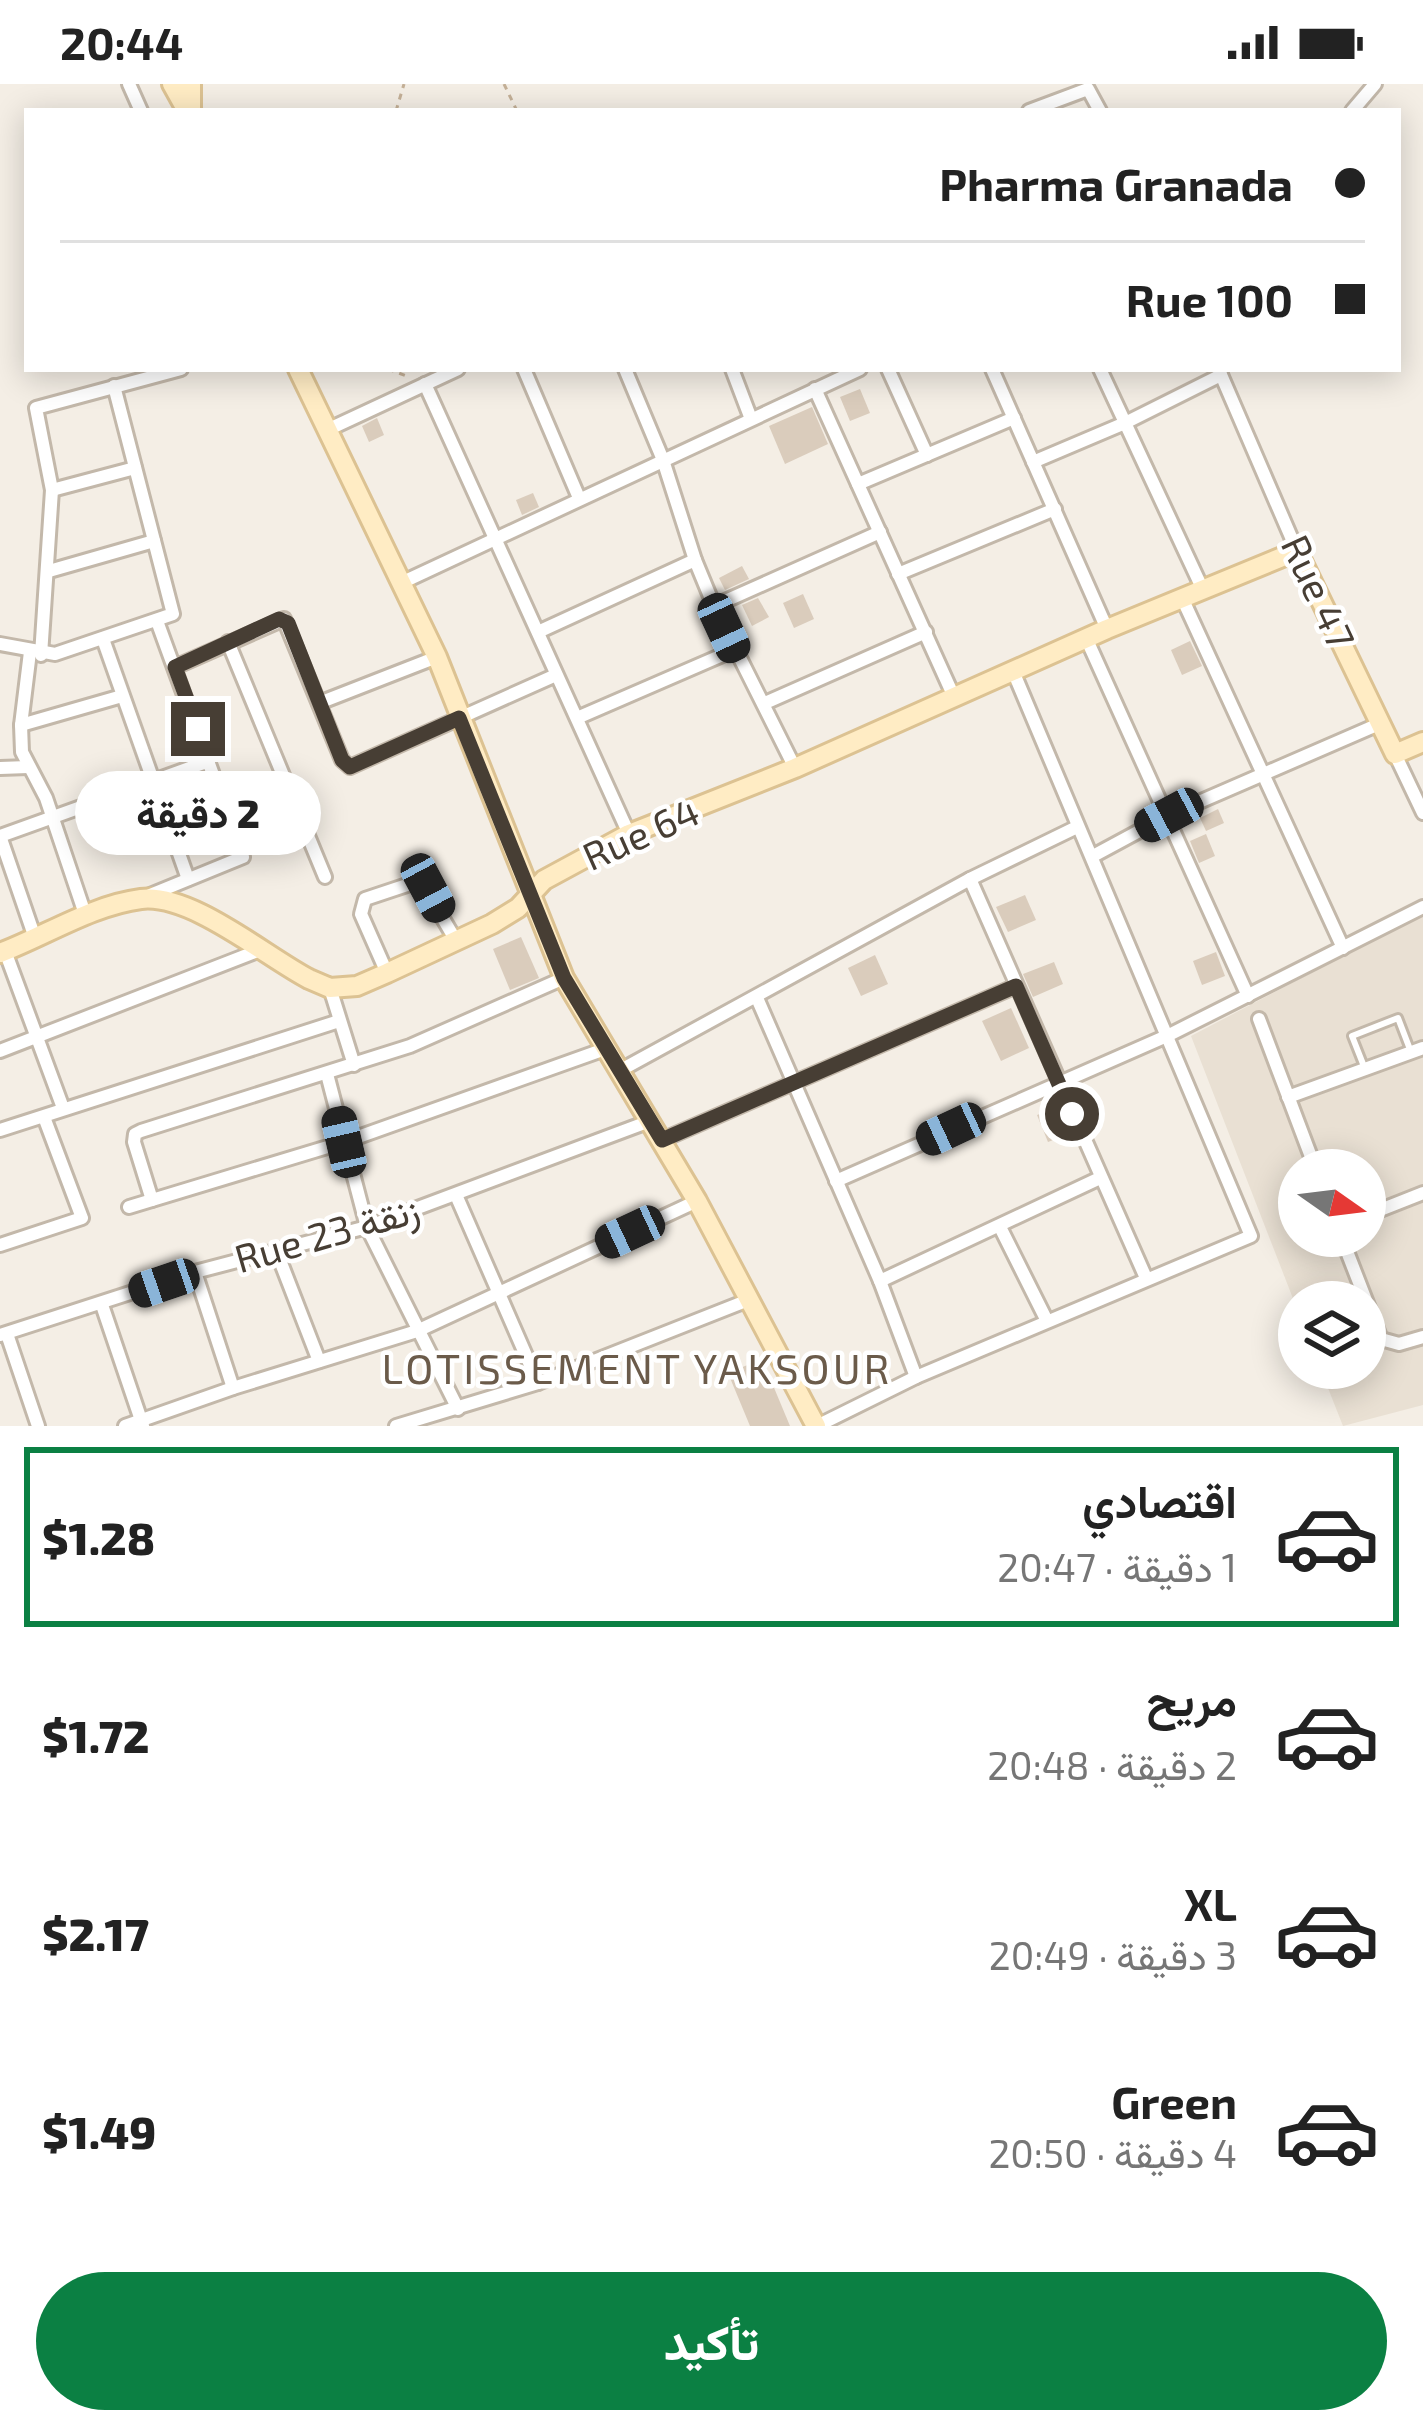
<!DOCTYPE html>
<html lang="ar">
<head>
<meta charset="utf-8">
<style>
	body { margin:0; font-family:"Exo 2",Vazirmatn,sans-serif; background:#f2f2f2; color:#222; direction:rtl; height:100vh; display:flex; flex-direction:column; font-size:45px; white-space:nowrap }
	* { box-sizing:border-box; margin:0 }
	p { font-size:39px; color:#767676 }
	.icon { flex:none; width:66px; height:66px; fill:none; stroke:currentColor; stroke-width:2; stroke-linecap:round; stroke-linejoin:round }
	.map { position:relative; height:1342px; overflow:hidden; direction:ltr }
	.side { display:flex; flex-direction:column; background:#fff; flex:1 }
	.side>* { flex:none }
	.banner { position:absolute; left:24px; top:24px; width:1377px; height:264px; border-radius:0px; box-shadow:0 6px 30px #0003; direction:rtl; display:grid; align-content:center; height:264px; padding:0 36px; background:#fff }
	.needle { width:78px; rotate:104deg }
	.tools { position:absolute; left:1278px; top:1065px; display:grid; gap:24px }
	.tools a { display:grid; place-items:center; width:108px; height:108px; border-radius:50%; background:#fff; box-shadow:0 6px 30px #0003; font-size:60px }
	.end { position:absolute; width:54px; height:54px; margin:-27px; border:15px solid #473e34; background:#fff; box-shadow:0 0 0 6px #fff }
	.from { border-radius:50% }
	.bubble { position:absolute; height:84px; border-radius:42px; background:#fff; box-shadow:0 6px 30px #0003; font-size:39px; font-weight:800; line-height:84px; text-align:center; direction:rtl }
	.car { position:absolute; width:36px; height:72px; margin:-36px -18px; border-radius:15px; box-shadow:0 0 9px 3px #0007; background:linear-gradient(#222 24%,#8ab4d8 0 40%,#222 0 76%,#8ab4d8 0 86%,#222 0) }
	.banner b { display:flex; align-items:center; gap:42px; height:114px; font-size:45px }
	.banner b+b { border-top:3px solid #e0e0e0 }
	.banner i { width:30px; height:30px; background:#222 }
	ul { padding:21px 0 0; list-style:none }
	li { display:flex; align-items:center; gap:36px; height:180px; margin:0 24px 18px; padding:0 12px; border:6px solid transparent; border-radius:0px }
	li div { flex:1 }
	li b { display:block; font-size:45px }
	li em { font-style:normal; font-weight:800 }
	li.on { border-color:#0b8043 }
	li>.icon { width:108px; height:108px; stroke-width:1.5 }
	.button { display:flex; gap:24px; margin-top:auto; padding:24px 36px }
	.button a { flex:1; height:138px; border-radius:72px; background:#0b8043; color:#fff; font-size:48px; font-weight:800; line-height:138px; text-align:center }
	.status { display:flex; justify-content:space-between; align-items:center; height:84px; padding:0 60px; background:#fff; direction:ltr }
	.status svg { height:33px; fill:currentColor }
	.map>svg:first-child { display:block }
</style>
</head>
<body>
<div class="status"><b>20:44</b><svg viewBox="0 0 49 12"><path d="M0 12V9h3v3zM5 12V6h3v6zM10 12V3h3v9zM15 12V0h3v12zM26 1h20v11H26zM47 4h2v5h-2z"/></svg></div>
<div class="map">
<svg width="1423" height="1342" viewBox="0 0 1423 1342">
	<rect width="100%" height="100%" fill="#f4eee5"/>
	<path fill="#e9e0d3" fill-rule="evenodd" d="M1423,830V1321L1343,1342L1320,1284H1365V1218H1299V1230L1191,952ZM1299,1086H1365V1152H1299Z"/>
	<g fill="#daccbc">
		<polygon points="860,305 870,329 850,337 840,313"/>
		<polygon points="812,323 828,360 785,380 769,342"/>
		<polygon points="377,334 384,351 369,358 362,342"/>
		<polygon points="533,409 539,423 522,431 516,416"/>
		<polygon points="742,482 749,495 725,506 719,494"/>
		<polygon points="803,510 814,535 794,544 783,519"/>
		<polygon points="758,514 769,533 752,542 742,521"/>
		<polygon points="1190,557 1202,582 1182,591 1171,566"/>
		<polygon points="1218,725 1224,739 1206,747 1200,734"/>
		<polygon points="1206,750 1215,772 1199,779 1190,757"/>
		<polygon points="1025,811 1036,836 1008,848 996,823"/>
		<polygon points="521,853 539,894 510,906 493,865"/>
		<polygon points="1216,868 1225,892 1202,901 1193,877"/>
		<polygon points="875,871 888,900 861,912 848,884"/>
		<polygon points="1054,878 1063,900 1033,913 1023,890"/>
		<polygon points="1011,924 1029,964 1001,977 982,937"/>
		<polygon points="1056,1024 1066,1051 1048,1058 1037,1031"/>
		<polygon points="762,1275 790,1342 750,1342 728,1289"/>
	</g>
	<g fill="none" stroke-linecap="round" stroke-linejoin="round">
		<defs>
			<polyline id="lane" points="1365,985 1352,952 1398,934 1411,968"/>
			<g id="street">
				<polyline points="129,0 141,27"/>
				<polyline points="1029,27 1088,5 1100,27"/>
				<polyline points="1352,27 1375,0"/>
				<polyline points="524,285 579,414"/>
				<polyline points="625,285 663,376 695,476 714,522 795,684"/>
				<polyline points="732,285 751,335"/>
				<polyline points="888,285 927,371"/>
				<polyline points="992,285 1107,545"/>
				<polyline points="1100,285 1203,506"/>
				<polyline points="1219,286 1297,467"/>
				<polyline points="425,300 629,750"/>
				<polyline points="815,305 954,613"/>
				<polyline points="327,346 458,285"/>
				<polyline points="1033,378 1125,339 1221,291"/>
				<polyline points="858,400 1014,334"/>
				<polyline points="52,406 135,384"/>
				<polyline points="49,487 154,457"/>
				<polyline points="898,490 1055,425"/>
				<polyline points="401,499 860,285"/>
				<polyline points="1183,516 1343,864"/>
				<polyline points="714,522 880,448"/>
				<polyline points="538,548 695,476"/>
				<polyline points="103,555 188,795"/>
				<polyline points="1087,556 1248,912"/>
				<polyline points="228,558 325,793"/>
				<polyline points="0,560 55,570 173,530 114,302"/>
				<polyline points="30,568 21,641 22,668 46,714 86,833"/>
				<polyline points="41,571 52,406 36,324 181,285"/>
				<polyline points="175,583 284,535 342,676 350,683 556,591"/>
				<polyline points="319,619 437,573"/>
				<polyline points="765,619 926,548"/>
				<polyline points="577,634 734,566"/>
				<polyline points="21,641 122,612"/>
				<polyline points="1395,670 1423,729"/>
				<polyline points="0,684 28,683"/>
				<polyline points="0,752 209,677"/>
				<polyline points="0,752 35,854"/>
				<polyline points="1093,772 1169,731 1379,640"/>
				<polyline points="970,795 1146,1194"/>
				<polyline points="150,811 243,773 157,537"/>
				<polyline points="5,867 63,1024"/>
				<polyline points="387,889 361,830 365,815 416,798 422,799 455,855"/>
				<polyline points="330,904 354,981"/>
				<polyline points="757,914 880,1197 916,1293"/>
				<polyline points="1259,935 1316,1086"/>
				<polyline points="0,967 260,866"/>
				<polyline points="619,987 970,795 1077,743"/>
				<polyline points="327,990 367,1143 458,1325"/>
				<polyline points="1288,1013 1423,964"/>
				<polyline points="0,1046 339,937"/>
				<polyline points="662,1056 1016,902"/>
				<polyline points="836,1097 1169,951 1423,823"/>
				<polyline points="456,1111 538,1299"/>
				<polyline points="152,1116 134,1058 135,1050 141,1047 410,962 564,894"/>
				<polyline points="129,1123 344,1058 605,965"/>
				<polyline points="1365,1132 1423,1109"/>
				<polyline points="1000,1143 1047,1237"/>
				<polyline points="1341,1152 1381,1255 1399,1260 1423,1253"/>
				<polyline points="0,1161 82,1134 44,1033"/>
				<polyline points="276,1166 319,1277"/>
				<polyline points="195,1188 233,1304"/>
				<polyline points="880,1197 1100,1094"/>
				<polyline points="102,1221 143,1342"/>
				<polyline points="7,1250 38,1342"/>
				<polyline points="0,1251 195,1188 367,1143 650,1037"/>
				<polyline points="125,1342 233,1304 417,1247 697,1117"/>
				<polyline points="396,1342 538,1299 751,1215"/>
				<polyline points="817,1342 916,1293 1251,1152 1013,587"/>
			</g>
			<g id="secondary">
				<polyline points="172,0 187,27"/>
				<polyline points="191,27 191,0"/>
				<polyline points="298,285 437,573 564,894 697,1117 816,1342"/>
				<path d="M0,869C45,852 93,821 141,815C191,809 265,872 309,895L330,904L357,902L387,889L492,840L518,824L544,796L629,750L795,684L1107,545L1297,467L1395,670L1423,658"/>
			</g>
		</defs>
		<use href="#lane" stroke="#c3b8aa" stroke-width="12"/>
		<use href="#street" stroke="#c3b8aa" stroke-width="18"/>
		<use href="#secondary" stroke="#dcc292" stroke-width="24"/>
		<g stroke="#c4b097" stroke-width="3" stroke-dasharray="6 6" stroke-linecap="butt">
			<polyline points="504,0 517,27"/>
			<polyline points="396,27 404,0"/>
			<polyline points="388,285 409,293"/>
		</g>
		<use href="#lane" stroke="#fff" stroke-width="6"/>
		<use href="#street" stroke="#fff" stroke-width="12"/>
		<use href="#secondary" stroke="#ffecc4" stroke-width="18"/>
	</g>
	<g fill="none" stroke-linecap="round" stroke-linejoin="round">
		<polyline stroke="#473e34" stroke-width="15" points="198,645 175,583 279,535 288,539 342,676 350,683 459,634 564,894 662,1056 1016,902 1072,1030"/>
	</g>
	<g text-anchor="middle" stroke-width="9" stroke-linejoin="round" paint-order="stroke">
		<g font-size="39" fill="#473e34" stroke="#fff">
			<text transform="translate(1318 508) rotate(65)" y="14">Rue 47</text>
			<text transform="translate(641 750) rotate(-24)" y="14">Rue 64</text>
			<text transform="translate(327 1150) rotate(-16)" y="14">Rue 23 زنقة</text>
		</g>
		<g font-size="42" letter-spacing="3" fill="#6b5b4a" stroke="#fff">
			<text x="637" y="1300">LOTISSEMENT YAKSOUR</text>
		</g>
	</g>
</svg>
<div class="tools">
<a><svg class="needle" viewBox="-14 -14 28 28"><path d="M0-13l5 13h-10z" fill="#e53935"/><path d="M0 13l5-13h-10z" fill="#767676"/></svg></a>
<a><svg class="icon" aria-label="layers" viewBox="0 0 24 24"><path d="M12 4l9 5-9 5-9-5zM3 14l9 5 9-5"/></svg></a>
</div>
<i class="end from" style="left:1072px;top:1030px"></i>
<i class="end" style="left:198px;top:645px"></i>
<div class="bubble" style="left:75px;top:687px;width:246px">2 دقيقة</div>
<i class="car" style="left:724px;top:544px;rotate:155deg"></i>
<i class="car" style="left:1169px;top:731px;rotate:242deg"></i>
<i class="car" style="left:428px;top:804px;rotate:152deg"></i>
<i class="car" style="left:951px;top:1045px;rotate:245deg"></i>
<i class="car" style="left:344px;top:1058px;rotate:347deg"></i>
<i class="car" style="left:630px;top:1148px;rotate:245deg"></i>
<i class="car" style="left:164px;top:1199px;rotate:251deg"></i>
<div class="banner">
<b><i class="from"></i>Pharma Granada</b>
<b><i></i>Rue 100</b>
</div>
</div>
<section class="side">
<ul>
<li class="on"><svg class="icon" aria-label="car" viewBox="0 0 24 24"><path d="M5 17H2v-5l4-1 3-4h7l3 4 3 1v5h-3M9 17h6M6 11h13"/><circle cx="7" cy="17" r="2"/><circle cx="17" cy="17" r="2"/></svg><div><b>اقتصادي</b><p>1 دقيقة · 20:47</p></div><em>$1.28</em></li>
<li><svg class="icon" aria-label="car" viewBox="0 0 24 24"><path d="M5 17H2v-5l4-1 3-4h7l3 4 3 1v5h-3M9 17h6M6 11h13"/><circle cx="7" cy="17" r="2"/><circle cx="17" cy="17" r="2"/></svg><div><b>مريح</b><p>2 دقيقة · 20:48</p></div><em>$1.72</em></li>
<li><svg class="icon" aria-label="car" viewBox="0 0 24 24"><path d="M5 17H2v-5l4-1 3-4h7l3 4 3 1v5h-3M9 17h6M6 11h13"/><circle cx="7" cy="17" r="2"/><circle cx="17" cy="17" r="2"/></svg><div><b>XL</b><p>3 دقيقة · 20:49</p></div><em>$2.17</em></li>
<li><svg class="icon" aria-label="car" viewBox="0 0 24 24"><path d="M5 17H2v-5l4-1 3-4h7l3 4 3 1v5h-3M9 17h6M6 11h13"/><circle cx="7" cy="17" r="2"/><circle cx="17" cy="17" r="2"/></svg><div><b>Green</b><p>4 دقيقة · 20:50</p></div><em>$1.49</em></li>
</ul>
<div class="button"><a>تأكيد</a></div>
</section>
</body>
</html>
